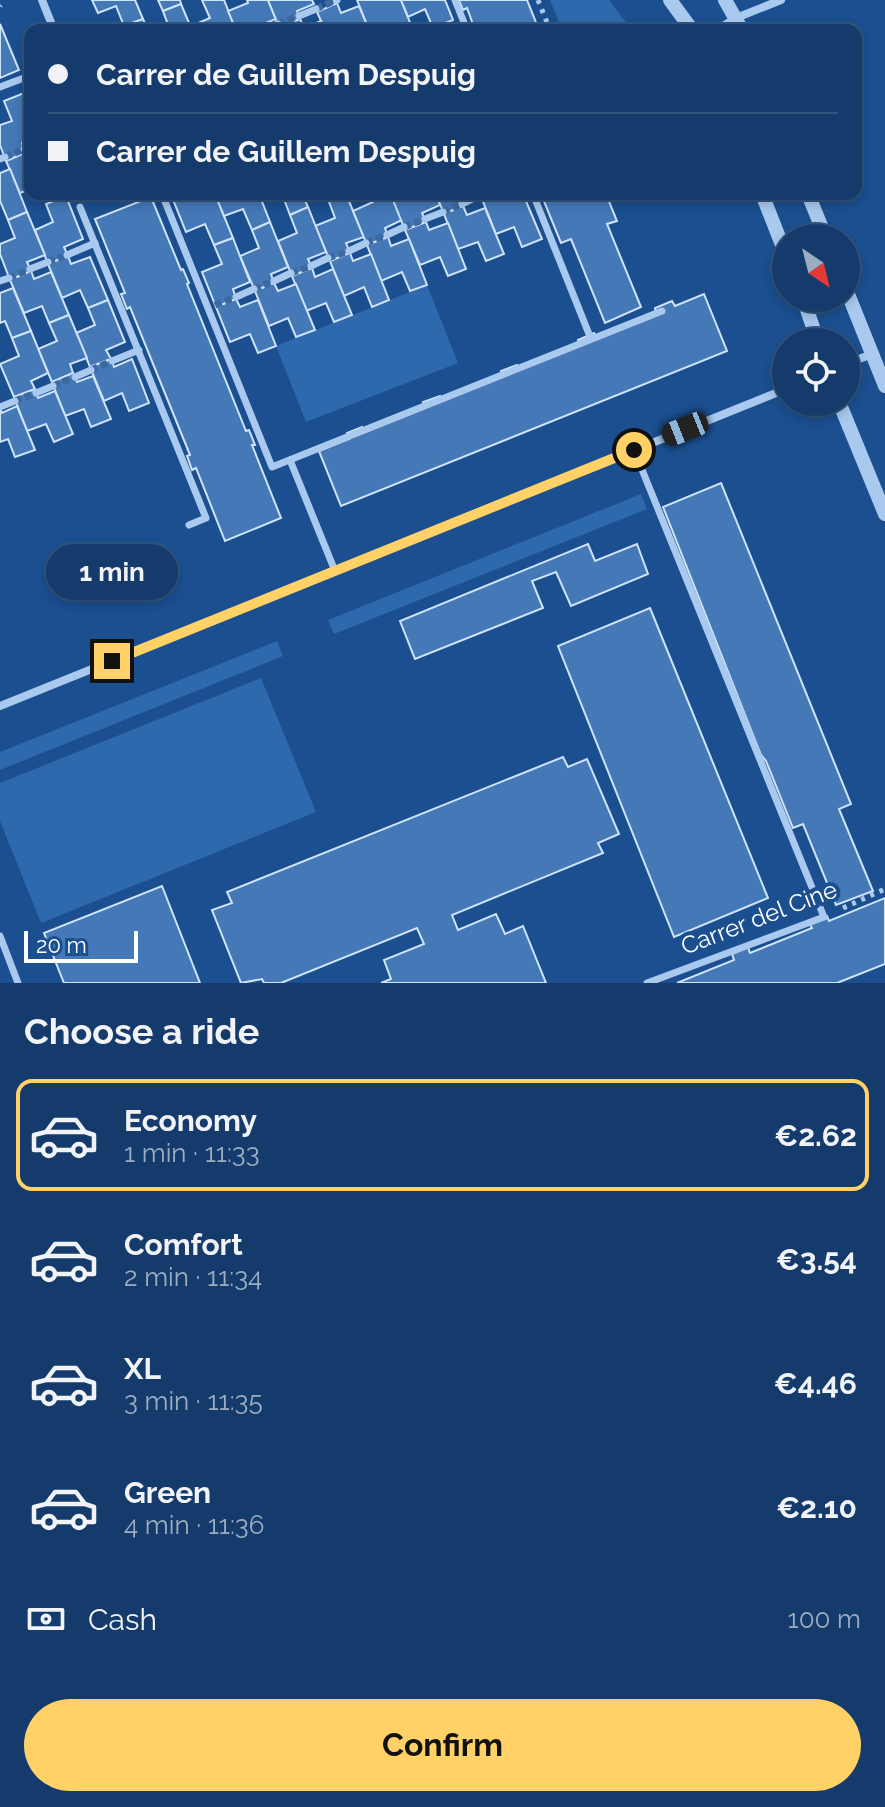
<!DOCTYPE html>
<html lang="en">
<head>
<meta charset="utf-8">
<style>
	body { margin:0; font-family:Raleway,sans-serif; background:#1d4271; color:#f1f3f6; height:100vh; display:flex; flex-direction:column; font-size:30px; white-space:nowrap }
	* { box-sizing:border-box; margin:0 }
	p { font-size:26px; color:#9dadc1 }
	.icon { flex:none; width:44px; height:44px; fill:none; stroke:currentColor; stroke-width:2; stroke-linecap:round; stroke-linejoin:round }
	.map { position:relative; height:983px; overflow:hidden }
	.panel { display:flex; flex-direction:column; background:#143b6b; flex:1 }
	.panel>* { flex:none }
	.banner { position:absolute; left:24px; top:24px; width:838px; height:176px; border-radius:16px; box-shadow:0 4px 12px #0003,0 0 0 2px #33557e; display:grid; align-content:center; height:176px; padding:0 24px; background:#143b6b }
	.needle { width:52px; rotate:145deg }
	.controls { position:absolute; left:772px; top:224px; display:grid; gap:16px }
	.controls a { display:grid; place-items:center; width:88px; height:88px; border-radius:50%; background:#143b6b; box-shadow:0 4px 12px #0003,0 0 0 2px #33557e; font-size:40px }
	.scale { position:absolute; left:24px; bottom:20px; width:114px; box-sizing:border-box; padding-left:8px; border:4px solid #fff; border-top:0; font-size:22px; line-height:28px; white-space:nowrap; color:#fff; -webkit-text-stroke:6px #1b4f8f; paint-order:stroke }
	.end { position:absolute; width:36px; height:36px; margin:-18px; border:10px solid #ffd166; background:#111; box-shadow:0 0 0 4px #111 }
	.from { border-radius:50% }
	.bubble { position:absolute; height:56px; border-radius:28px; background:#143b6b; box-shadow:0 4px 12px #0003,0 0 0 2px #33557e; font-size:26px; font-weight:700; line-height:56px; text-align:center }
	.car { position:absolute; width:24px; height:48px; margin:-24px -12px; border-radius:10px; box-shadow:0 0 6px 2px #0007; background:linear-gradient(#222 24%,#8ab4d8 0 40%,#222 0 76%,#8ab4d8 0 86%,#222 0) }
	.banner b { display:flex; align-items:center; gap:28px; height:76px; font-size:30px }
	.banner b+b { border-top:2px solid #33557e }
	.banner i { width:20px; height:20px; background:#f1f3f6 }
	ul { padding:0; list-style:none }
	li { display:flex; align-items:center; gap:24px; height:112px; margin:0 16px 12px; padding:0 8px; border:4px solid transparent; border-radius:16px }
	li div { flex:1 }
	li b { display:block; font-size:30px }
	li em { font-style:normal; font-weight:700 }
	li.active { border-color:#ffd166 }
	li>.icon { width:72px; height:72px; stroke-width:1.5 }
	h2 { padding:0 24px; font-size:36px; line-height:96px }
	.pay { display:flex; align-items:center; gap:20px; height:88px; padding:0 24px; font-size:30px }
	.pay p { margin-inline-start:auto }
	.button { display:flex; gap:16px; margin-top:auto; padding:16px 24px }
	.button a { flex:1; height:92px; border-radius:48px; background:#ffd166; color:#111; font-size:32px; font-weight:700; line-height:92px; text-align:center }
	.map>svg:first-child { display:block }
</style>
</head>
<body>
<div class="map">
<svg width="885" height="983" viewBox="0 0 885 983">
	<rect width="100%" height="100%" fill="#1b4f8f"/>
	<g fill="#2e69ad">
		<polygon points="550,0 609,0 632,30 562,30"/>
		<polygon points="427,285 458,363 306,422 276,346"/>
		<polygon points="641,494 647,509 334,634 328,620"/>
		<polygon points="277,641 283,656 0,770 0,752"/>
		<polygon points="261,678 316,812 41,923 0,821 0,783"/>
	</g>
	<g fill="#4478b7" stroke="#cfe3fa" stroke-width="2">
		<polygon points="92,0 135,0 143,19 124,26 116,6 98,13"/>
		<polygon points="158,0 180,0 181,4 163,11"/>
		<polygon points="202,0 224,0 236,30 192,30 191,26 210,18"/>
		<polygon points="247,0 268,0 276,19 258,26 259,30 236,30 228,11 248,3"/>
		<polygon points="268,0 312,0 314,4 297,11 300,19 279,27"/>
		<polygon points="357,0 401,0 413,30 391,30 389,24 369,30"/>
		<polygon points="401,0 445,0 453,20 433,28 425,9 408,17"/>
		<polygon points="459,0 527,0 539,30 475,30 467,8 463,10"/>
		<polygon points="337,3 341,13 359,6 369,30 325,30 317,12"/>
		<polygon points="181,4 192,30 170,30 163,11"/>
		<polygon points="143,19 148,30 126,30 124,26"/>
		<polygon points="300,19 304,28 321,21 325,30 280,30 279,27"/>
		<polygon points="0,24 19,70 0,78"/>
		<polygon points="24,93 30,107 30,140 22,143 25,153 6,161 0,145 0,125 12,121 4,101"/>
		<polygon points="25,153 30,161 30,189 20,193 6,161"/>
		<polygon points="10,169 27,212 8,220 0,201 0,173"/>
		<polygon points="180,194 194,194 196,198 215,194 233,238 214,245 205,224 186,232 172,197"/>
		<polygon points="215,194 259,194 270,222 252,230 243,209 224,216"/>
		<polygon points="282,194 302,194 308,207 290,215"/>
		<polygon points="339,194 346,194 364,237 346,243 350,253 330,261 315,226 335,218 328,199"/>
		<polygon points="370,194 391,194 402,220 385,228 388,237 367,245 353,211 373,202"/>
		<polygon points="436,194 440,205 422,213 426,222 405,230 391,195"/>
		<polygon points="436,194 469,194 459,197 463,206 444,214"/>
		<polygon points="495,194 502,194 505,200 523,194 542,239 522,247 514,227 496,234 482,199"/>
		<polygon points="541,194 606,194 617,221 607,224 641,307 605,323 571,239 561,243"/>
		<polygon points="66,196 83,239 64,247 68,256 48,264 35,230 53,222 46,204"/>
		<polygon points="151,197 181,270 183,269 189,283 187,284 246,431 249,430 255,445 252,445 281,518 225,541 196,468 192,470 187,456 190,455 130,307 127,309 121,294 125,293 95,219"/>
		<polygon points="463,206 467,215 485,208 504,254 486,261 478,242 458,249 444,214"/>
		<polygon points="308,207 326,252 308,259 312,268 292,276 278,241 297,233 290,215"/>
		<polygon points="27,212 45,255 27,262 31,271 10,280 0,254 0,244 15,238 8,220"/>
		<polygon points="270,222 288,267 271,274 274,283 255,291 240,256 259,248 252,230"/>
		<polygon points="426,222 429,230 448,223 466,269 448,276 440,257 420,265 405,230"/>
		<polygon points="388,237 391,246 409,239 427,285 410,291 402,272 381,281 367,245"/>
		<polygon points="233,238 250,282 233,289 236,299 216,307 202,272 222,264 214,245"/>
		<polygon points="350,253 353,261 371,254 389,300 372,307 364,287 344,296 330,261"/>
		<polygon points="68,256 71,264 90,257 108,300 88,308 80,290 62,298 48,264"/>
		<polygon points="312,268 315,277 333,269 352,315 334,322 326,303 306,311 292,276"/>
		<polygon points="31,271 34,279 51,272 69,315 49,323 42,306 24,313 10,280"/>
		<polygon points="274,283 278,291 296,284 315,330 296,337 288,318 269,326 255,291"/>
		<polygon points="13,288 31,331 12,338 5,321 0,323 0,293"/>
		<polygon points="704,294 727,351 341,506 319,451 349,439 347,433 362,427 365,432 425,408 423,402 440,396 442,400 503,376 501,371 517,365 519,369 580,345 578,340 594,333 597,338 656,313 655,308 672,301 675,306"/>
		<polygon points="236,299 240,307 258,300 276,346 258,353 250,334 230,342 216,307"/>
		<polygon points="108,300 125,342 106,350 111,359 90,367 76,333 95,325 88,308"/>
		<polygon points="69,315 87,358 70,364 73,373 52,382 38,349 57,341 49,323"/>
		<polygon points="31,331 48,373 31,381 35,389 14,397 0,364 19,356 12,338"/>
		<polygon points="111,359 114,367 132,359 149,403 129,411 122,393 104,401 90,367"/>
		<polygon points="73,373 77,382 93,376 111,419 91,427 84,409 65,416 52,382"/>
		<polygon points="35,389 38,398 55,391 73,434 54,442 46,424 27,431 14,397"/>
		<polygon points="17,406 35,450 15,457 8,439 0,442 0,409 2,413"/>
		<polygon points="721,483 851,804 839,809 873,891 836,905 803,824 793,828 766,761 761,755 663,507"/>
		<polygon points="588,544 595,561 637,544 648,574 571,606 556,572 532,581 543,608 415,659 400,621"/>
		<polygon points="650,608 768,898 674,937 558,646"/>
		<polygon points="563,757 568,767 587,759 619,834 598,843 603,853 452,915 458,930 496,914 505,934 523,926 546,983 381,983 391,979 384,960 424,944 417,928 281,983 264,983 262,979 241,983 212,910 232,903 227,892"/>
		<polygon points="162,886 200,983 64,983 44,933"/>
		<polygon points="885,898 885,964 837,983 677,983 734,960 732,954 748,947 750,953 812,928 809,923 827,916 829,921"/>
	</g>
	<g fill="none" stroke-linecap="round" stroke-linejoin="round">
		<g stroke="#3d69a0" stroke-width="7" stroke-dasharray="7 3.5" stroke-linecap="butt">
			<polyline points="316,9 336,0"/>
			<polyline points="278,24 299,16"/>
			<polyline points="5,157 24,149"/>
			<polyline points="443,212 462,204"/>
			<polyline points="404,227 425,219"/>
			<polyline points="366,243 387,235"/>
			<polyline points="328,258 349,251"/>
			<polyline points="48,262 67,255"/>
			<polyline points="291,273 311,266"/>
			<polyline points="9,278 30,269"/>
			<polyline points="254,289 274,281"/>
			<polyline points="215,305 236,297"/>
			<polyline points="91,370 112,361"/>
			<polyline points="53,386 75,377"/>
			<polyline points="15,401 36,393"/>
		</g>
		<g stroke="#a9c9ee" stroke-width="5" stroke-dasharray="4 6" stroke-linecap="butt">
			<polyline points="538,0 550,30"/>
			<polyline points="0,6 1,5"/>
			<polyline points="843,908 885,889"/>
		</g>
		<g stroke="#a9c9ee" stroke-width="7">
			<polyline points="336,0 337,0"/>
			<polyline points="455,0 467,30"/>
			<polyline points="299,16 316,9"/>
			<polyline points="263,30 278,24"/>
			<polyline points="0,87 29,76"/>
			<polyline points="24,149 30,147"/>
			<polyline points="0,159 5,157"/>
			<polyline points="162,194 272,467 662,311"/>
			<polyline points="533,194 591,339"/>
			<polyline points="462,204 480,195"/>
			<polyline points="80,207 206,518 189,525"/>
			<polyline points="425,219 443,212"/>
			<polyline points="387,235 404,227"/>
			<polyline points="349,251 366,243"/>
			<polyline points="67,255 95,243"/>
			<polyline points="311,266 328,258"/>
			<polyline points="30,269 48,262"/>
			<polyline points="0,281 9,278"/>
			<polyline points="274,281 291,273"/>
			<polyline points="236,297 254,289"/>
			<polyline points="112,361 139,350"/>
			<polyline points="75,377 91,370"/>
			<polyline points="36,393 53,386"/>
			<polyline points="0,407 15,401"/>
			<polyline points="634,450 824,917 647,983"/>
			<polyline points="290,460 335,571"/>
			<polyline points="0,936 18,983"/>
		</g>
		<g stroke="#a9c9ee" stroke-width="8">
			<polyline points="42,0 54,30"/>
			<polyline points="717,30 736,18 781,0"/>
			<polyline points="846,364 872,354"/>
			<polyline points="0,706 786,389"/>
		</g>
		<g stroke="#a9c9ee" stroke-width="14">
			<polyline points="670,0 692,30"/>
			<polyline points="725,0 742,30"/>
			<polyline points="762,194 786,255"/>
			<polyline points="808,194 826,238"/>
			<polyline points="846,289 885,386"/>
			<polyline points="803,298 818,342"/>
			<polyline points="839,402 885,514"/>
		</g>
	</g>
	<g fill="none" stroke-linecap="round" stroke-linejoin="round">
		<polyline stroke="#ffd166" stroke-width="10" points="112,661 634,450"/>
	</g>
	<g text-anchor="middle" stroke-width="8" stroke-linejoin="round" paint-order="stroke">
		<g font-size="24" fill="#fff" stroke="#1b4f8f">
			<text transform="translate(759 918) rotate(-21)" y="8">Carrer del Cine</text>
		</g>
	</g>
</svg>
<div class="controls">
<a><svg class="needle" viewBox="-14 -14 28 28"><path d="M0-13l5 13h-10z" fill="#e53935"/><path d="M0 13l5-13h-10z" fill="#9dadc1"/></svg></a>
<a><svg class="icon" aria-label="locate" viewBox="0 0 24 24"><circle cx="12" cy="12" r="6"/><path d="M12 2v4M12 18v4M2 12h4M18 12h4"/></svg></a>
</div>
<div class="scale">20 m</div>
<i class="end from" style="left:634px;top:450px"></i>
<i class="end" style="left:112px;top:661px"></i>
<div class="bubble" style="left:46px;top:544px;width:132px">1 min</div>
<i class="car" style="left:685px;top:429px;rotate:248deg"></i>
<div class="banner">
<b><i class="from"></i>Carrer de Guillem Despuig</b>
<b><i></i>Carrer de Guillem Despuig</b>
</div>
</div>
<section class="panel">
<h2>Choose a ride</h2>
<ul>
<li class="active"><svg class="icon" aria-label="car" viewBox="0 0 24 24"><path d="M5 17H2v-5l4-1 3-4h7l3 4 3 1v5h-3M9 17h6M6 11h13"/><circle cx="7" cy="17" r="2"/><circle cx="17" cy="17" r="2"/></svg><div><b>Economy</b><p>1 min · 11:33</p></div><em>€2.62</em></li>
<li><svg class="icon" aria-label="car" viewBox="0 0 24 24"><path d="M5 17H2v-5l4-1 3-4h7l3 4 3 1v5h-3M9 17h6M6 11h13"/><circle cx="7" cy="17" r="2"/><circle cx="17" cy="17" r="2"/></svg><div><b>Comfort</b><p>2 min · 11:34</p></div><em>€3.54</em></li>
<li><svg class="icon" aria-label="car" viewBox="0 0 24 24"><path d="M5 17H2v-5l4-1 3-4h7l3 4 3 1v5h-3M9 17h6M6 11h13"/><circle cx="7" cy="17" r="2"/><circle cx="17" cy="17" r="2"/></svg><div><b>XL</b><p>3 min · 11:35</p></div><em>€4.46</em></li>
<li><svg class="icon" aria-label="car" viewBox="0 0 24 24"><path d="M5 17H2v-5l4-1 3-4h7l3 4 3 1v5h-3M9 17h6M6 11h13"/><circle cx="7" cy="17" r="2"/><circle cx="17" cy="17" r="2"/></svg><div><b>Green</b><p>4 min · 11:36</p></div><em>€2.10</em></li>
</ul>
<div class="pay"><svg class="icon" aria-label="cash" viewBox="0 0 24 24"><path d="M3 7h18v10H3z"/><circle cx="12" cy="12" r="2"/></svg>Cash<p>100 m</p></div>
<div class="button"><a>Confirm</a></div>
</section>
</body>
</html>
